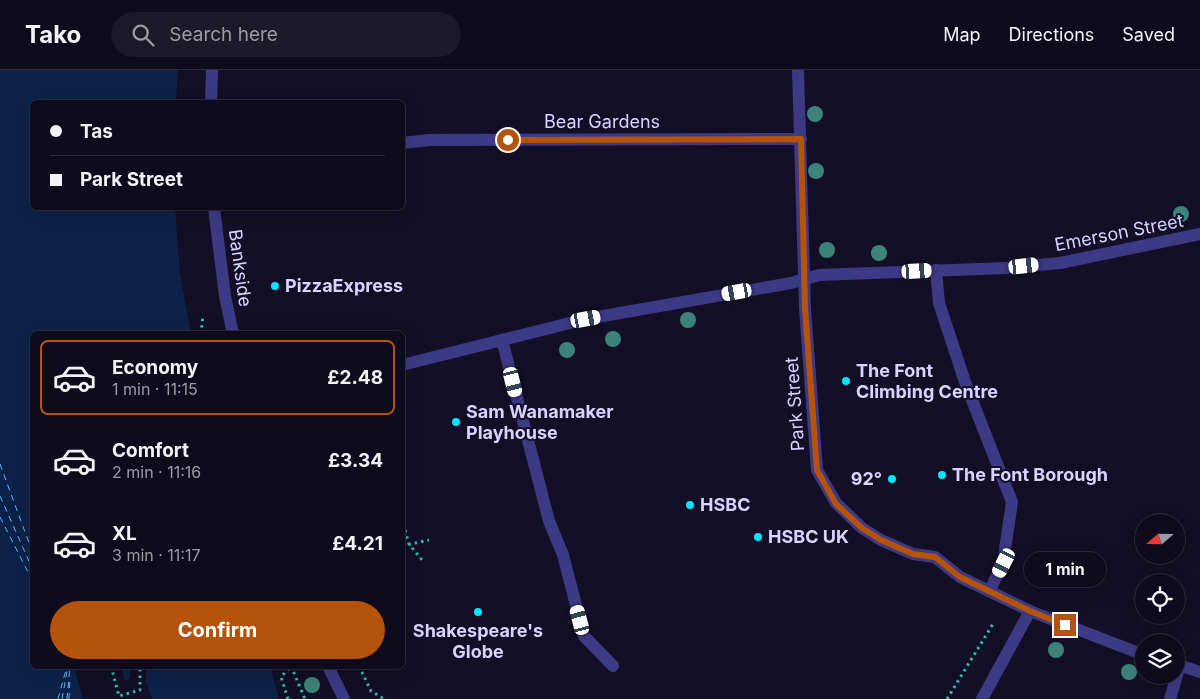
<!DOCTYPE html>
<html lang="en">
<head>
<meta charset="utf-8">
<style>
	body { margin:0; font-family:Inter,sans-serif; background:#1c1929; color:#f1f3f6; height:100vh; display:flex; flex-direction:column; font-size:19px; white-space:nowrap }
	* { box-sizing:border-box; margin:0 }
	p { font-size:16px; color:#9b9ba3 }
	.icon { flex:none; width:28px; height:28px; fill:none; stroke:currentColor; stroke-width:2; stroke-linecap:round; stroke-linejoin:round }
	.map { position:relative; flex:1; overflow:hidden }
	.details { position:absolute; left:30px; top:261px; width:375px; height:338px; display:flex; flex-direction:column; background:#0e0b1c; border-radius:8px; box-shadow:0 5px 20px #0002,0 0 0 1px #2e2b3b }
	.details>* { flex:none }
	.guide { position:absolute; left:30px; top:30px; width:375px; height:110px; border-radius:8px; box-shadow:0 5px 20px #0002,0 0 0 1px #2e2b3b; display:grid; align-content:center; height:110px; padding:0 20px; background:#0e0b1c }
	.needle { width:32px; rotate:250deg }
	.buttons { position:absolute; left:1135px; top:444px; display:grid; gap:10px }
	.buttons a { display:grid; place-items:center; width:50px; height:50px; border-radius:50%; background:#0e0b1c; box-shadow:0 5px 20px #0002,0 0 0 1px #2e2b3b; font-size:25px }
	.end { position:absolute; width:22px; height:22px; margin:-11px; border:6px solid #b45309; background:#fff; box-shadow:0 0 0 2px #fff }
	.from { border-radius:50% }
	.bubble { position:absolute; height:35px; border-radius:18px; background:#0e0b1c; box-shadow:0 5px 20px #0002,0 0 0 1px #2e2b3b; font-size:16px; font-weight:700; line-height:35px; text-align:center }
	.car { position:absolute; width:15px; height:30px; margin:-15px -8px; border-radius:6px; box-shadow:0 0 4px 1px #0007; background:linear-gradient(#fff 24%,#345 0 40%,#fff 0 76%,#345 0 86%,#fff 0) }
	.guide b { display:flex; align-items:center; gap:18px; height:48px; font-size:19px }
	.guide b+b { border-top:1px solid #2e2b3b }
	.guide i { width:12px; height:12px; background:#f1f3f6 }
	ul { padding:9px 0 0; list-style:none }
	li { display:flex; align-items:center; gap:15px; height:75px; margin:0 10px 8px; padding:0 10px; border:2px solid transparent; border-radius:8px }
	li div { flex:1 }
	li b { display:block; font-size:19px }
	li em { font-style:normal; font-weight:700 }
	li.current { border-color:#b45309 }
	li>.icon { width:45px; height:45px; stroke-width:1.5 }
	.cta { display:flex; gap:10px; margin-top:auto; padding:10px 20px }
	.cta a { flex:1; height:58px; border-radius:30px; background:#b45309; color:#fff; font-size:20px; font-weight:700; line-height:58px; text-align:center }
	header { display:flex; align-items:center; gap:30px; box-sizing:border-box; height:70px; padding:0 25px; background:#0e0b1c; border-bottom:1px solid #2e2b3b }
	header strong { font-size:24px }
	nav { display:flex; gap:28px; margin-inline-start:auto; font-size:18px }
	.search { width:350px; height:45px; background:#1c1929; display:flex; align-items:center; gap:12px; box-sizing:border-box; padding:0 18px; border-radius:28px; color:#9b9ba3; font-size:19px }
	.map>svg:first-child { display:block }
</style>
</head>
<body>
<header>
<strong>Tako</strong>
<div class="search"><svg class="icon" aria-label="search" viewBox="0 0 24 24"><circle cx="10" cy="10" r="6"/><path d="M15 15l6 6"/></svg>Search here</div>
<nav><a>Map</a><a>Directions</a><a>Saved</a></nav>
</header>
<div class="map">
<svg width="1200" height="629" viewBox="0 0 1200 629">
	<rect width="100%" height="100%" fill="#130f26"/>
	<polygon fill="#0c2248" points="0,0 178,0 176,32 32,32 32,138 175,138 180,204 191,264 32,264 32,596 270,596 279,629 0,629"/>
	<polygon fill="#130f26" points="74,596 121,596 125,612 130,608 130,596 146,596 146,612 152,629 83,629"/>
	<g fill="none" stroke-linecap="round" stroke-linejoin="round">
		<g stroke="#62b6ff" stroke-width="1" stroke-dasharray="6 5" stroke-linecap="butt">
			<polyline points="0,394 32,481"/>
			<polyline points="0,426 32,498"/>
			<polyline points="0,447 32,510"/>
			<polyline points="58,629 67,596"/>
			<polyline points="62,629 68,596"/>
			<polyline points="67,629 70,596"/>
			<polyline points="69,629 70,607"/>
		</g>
		<g stroke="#2fb8b0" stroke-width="3" stroke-dasharray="2.5 4" stroke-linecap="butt">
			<polyline points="201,264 203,245"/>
			<polyline points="402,376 405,375"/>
			<polyline points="402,395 405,397"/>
			<polyline points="405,460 409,474 422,490"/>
			<polyline points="402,476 429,470"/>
			<polyline points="111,596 119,626 140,620 140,596"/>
			<polyline points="291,596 305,629"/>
			<polyline points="359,596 371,621 384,629"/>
			<polyline points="288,629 281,607 291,596"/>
			<polyline points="947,629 993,554"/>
		</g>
		<g stroke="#3d3a85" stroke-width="12">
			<polyline points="502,270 549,451 563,485 584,566 613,596"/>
			<polyline points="990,520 1003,493"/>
			<polyline points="982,629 1030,541"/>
			<polyline points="1170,629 1180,595"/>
		</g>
		<g stroke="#3d3a85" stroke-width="12">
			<polyline points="798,0 805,238 817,400 836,433 862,458 881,470 913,484 935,487 960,507 1030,541 1144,585"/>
			<polyline points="211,32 212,0"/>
			<polyline points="402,73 430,70 801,69"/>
			<polyline points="214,138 225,226 233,264"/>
			<polyline points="936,200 939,233 965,312 1012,432 1003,493"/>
			<polyline points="402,295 586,249 791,213 819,205 1006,198 1060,193 1200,164"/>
			<polyline points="1176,594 1200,602"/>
			<polyline points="328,596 344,629"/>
		</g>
	</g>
	<g fill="#3d827b">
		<circle cx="815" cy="44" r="8"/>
		<circle cx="816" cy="101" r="8"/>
		<circle cx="1181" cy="144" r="8"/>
		<circle cx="827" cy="180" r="8"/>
		<circle cx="879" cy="183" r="8"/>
		<circle cx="688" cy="250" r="8"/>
		<circle cx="613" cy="269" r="8"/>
		<circle cx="567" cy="280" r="8"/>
		<circle cx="1045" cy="503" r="8"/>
		<circle cx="1056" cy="580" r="8"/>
		<circle cx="1129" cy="602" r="8"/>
		<circle cx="312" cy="615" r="8"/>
	</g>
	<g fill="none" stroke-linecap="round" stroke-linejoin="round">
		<polyline stroke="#b45309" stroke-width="6" points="508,70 801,69 805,238 817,400 836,434 862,458 881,470 913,484 935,487 960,507 1030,541 1065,555"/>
	</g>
	<g fill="#00e5ff" stroke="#130f26" stroke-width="2">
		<circle cx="275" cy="216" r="5"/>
		<circle cx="846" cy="311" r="5"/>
		<circle cx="456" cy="352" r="5"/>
		<circle cx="942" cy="405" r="5"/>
		<circle cx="892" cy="409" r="5"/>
		<circle cx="690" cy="435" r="5"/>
		<circle cx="758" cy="467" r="5"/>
		<circle cx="478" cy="542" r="5"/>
	</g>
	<g text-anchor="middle" stroke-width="4" stroke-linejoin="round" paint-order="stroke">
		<g font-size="18" fill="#d9d4ff" stroke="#130f26">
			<text x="602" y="58">Bear Gardens</text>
			<text transform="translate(1119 163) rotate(-11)" y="6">Emerson Street</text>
			<text transform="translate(240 198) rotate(82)" y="6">Bankside</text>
			<text transform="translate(795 334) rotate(-94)" y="6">Park Street</text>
		</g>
		<g font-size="18" font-weight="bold" fill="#d9d4ff" stroke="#130f26" text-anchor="start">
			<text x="285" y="222">PizzaExpress</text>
			<text x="856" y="307">The Font<tspan x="856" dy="21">Climbing Centre</tspan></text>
			<text x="466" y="348">Sam Wanamaker<tspan x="466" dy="21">Playhouse</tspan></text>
			<text x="952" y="411">The Font Borough</text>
			<text x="882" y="415" text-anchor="end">92°</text>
			<text x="700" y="441">HSBC</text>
			<text x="768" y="473">HSBC UK</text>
			<text x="478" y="567" text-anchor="middle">Shakespeare's<tspan x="478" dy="21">Globe</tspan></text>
		</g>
	</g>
</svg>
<div class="buttons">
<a><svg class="needle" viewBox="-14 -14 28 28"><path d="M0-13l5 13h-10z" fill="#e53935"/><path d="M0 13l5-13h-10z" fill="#9b9ba3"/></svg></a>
<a><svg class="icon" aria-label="locate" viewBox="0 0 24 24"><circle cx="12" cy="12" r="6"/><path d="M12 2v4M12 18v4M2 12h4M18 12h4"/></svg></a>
<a><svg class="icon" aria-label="layers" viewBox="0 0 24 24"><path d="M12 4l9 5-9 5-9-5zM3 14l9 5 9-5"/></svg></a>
</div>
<i class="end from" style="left:508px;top:70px"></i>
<i class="end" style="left:1065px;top:555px"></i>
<div class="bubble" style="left:1024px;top:482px;width:82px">1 min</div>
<i class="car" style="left:1024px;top:196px;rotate:84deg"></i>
<i class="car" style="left:917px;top:201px;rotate:87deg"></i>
<i class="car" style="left:737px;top:222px;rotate:260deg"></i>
<i class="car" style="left:586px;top:249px;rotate:80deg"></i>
<i class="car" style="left:513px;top:312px;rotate:166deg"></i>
<i class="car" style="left:1004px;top:493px;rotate:207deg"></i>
<i class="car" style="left:580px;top:550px;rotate:345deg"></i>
<div class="guide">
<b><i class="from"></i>Tas</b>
<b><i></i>Park Street</b>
</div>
<section class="details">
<ul>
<li class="current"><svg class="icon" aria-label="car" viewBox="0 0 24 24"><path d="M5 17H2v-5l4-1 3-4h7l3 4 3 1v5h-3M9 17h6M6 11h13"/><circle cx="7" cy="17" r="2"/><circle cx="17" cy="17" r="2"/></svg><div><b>Economy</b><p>1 min · 11:15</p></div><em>£2.48</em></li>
<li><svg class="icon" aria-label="car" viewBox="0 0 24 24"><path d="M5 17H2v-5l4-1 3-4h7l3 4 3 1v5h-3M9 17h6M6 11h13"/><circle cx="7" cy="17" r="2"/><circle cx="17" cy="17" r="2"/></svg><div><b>Comfort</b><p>2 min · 11:16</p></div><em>£3.34</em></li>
<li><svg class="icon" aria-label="car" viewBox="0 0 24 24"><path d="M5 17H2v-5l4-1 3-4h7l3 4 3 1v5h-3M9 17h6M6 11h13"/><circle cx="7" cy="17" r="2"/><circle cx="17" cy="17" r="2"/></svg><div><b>XL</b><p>3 min · 11:17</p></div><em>£4.21</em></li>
</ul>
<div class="cta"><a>Confirm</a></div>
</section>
</div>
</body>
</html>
